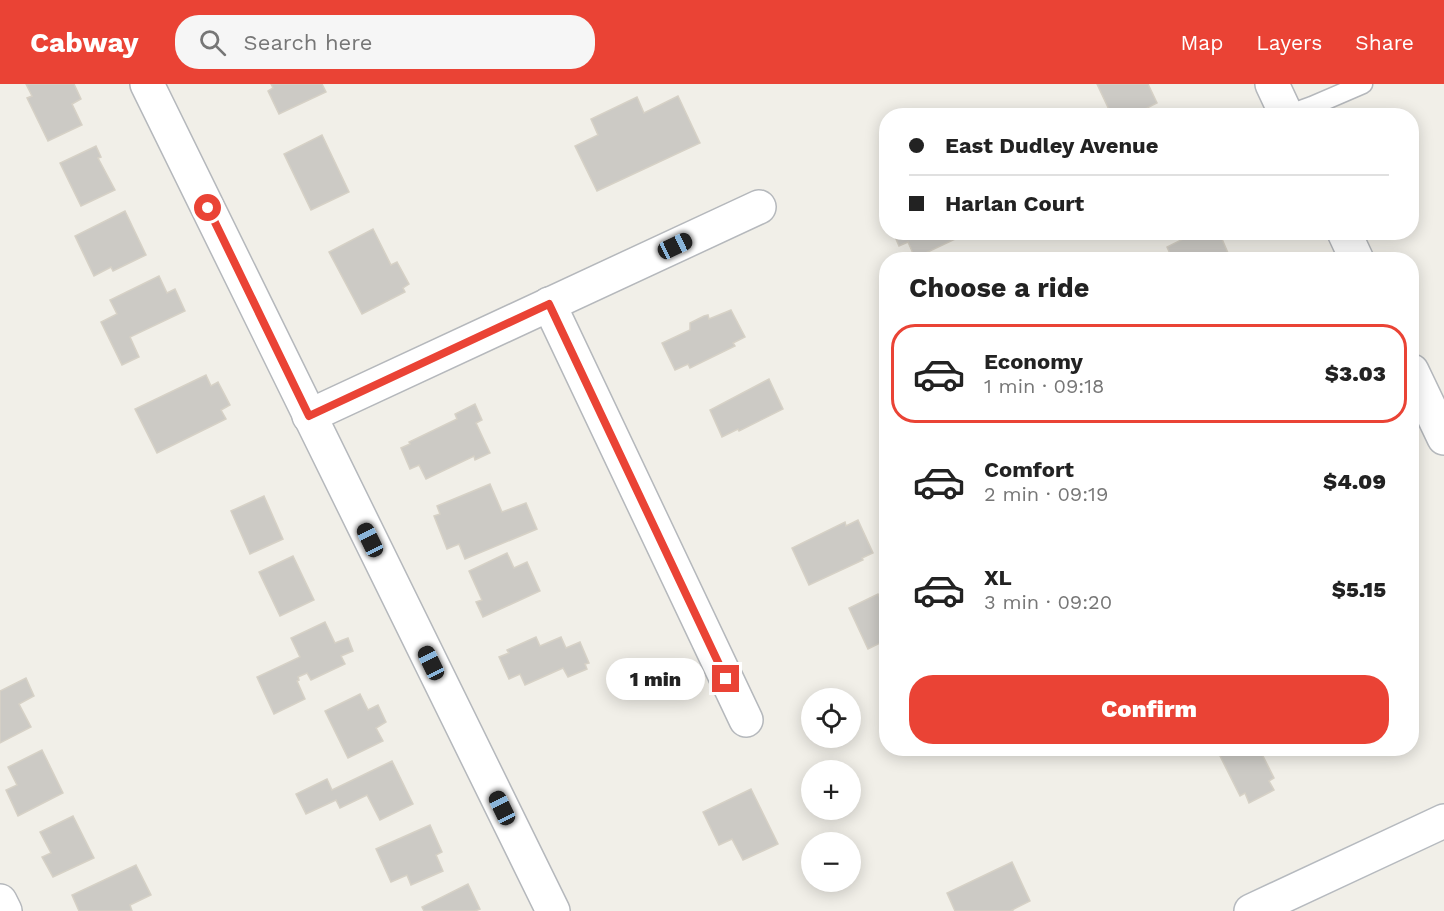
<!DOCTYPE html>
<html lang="en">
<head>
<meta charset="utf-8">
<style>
	body { margin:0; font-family:"Work Sans",sans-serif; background:#f6f6f6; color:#222; height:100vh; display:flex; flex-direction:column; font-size:22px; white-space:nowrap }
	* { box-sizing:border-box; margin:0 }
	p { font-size:20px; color:#767676 }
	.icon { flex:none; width:33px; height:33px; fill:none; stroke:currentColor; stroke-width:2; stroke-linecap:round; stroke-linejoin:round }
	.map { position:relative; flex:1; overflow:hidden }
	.panel { position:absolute; left:879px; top:168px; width:540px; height:504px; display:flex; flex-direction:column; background:#fff; border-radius:24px; box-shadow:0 3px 15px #0003 }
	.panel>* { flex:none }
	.hud { position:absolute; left:879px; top:24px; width:540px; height:132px; border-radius:24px; box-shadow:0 3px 15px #0003; display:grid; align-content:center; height:132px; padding:0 30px; background:#fff }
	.buttons { position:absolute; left:801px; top:604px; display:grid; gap:12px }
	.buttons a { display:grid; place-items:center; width:60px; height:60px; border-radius:50%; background:#fff; box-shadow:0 3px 15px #0003; font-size:30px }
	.end { position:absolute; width:27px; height:27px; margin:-14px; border:8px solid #ea4335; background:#fff; box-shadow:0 0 0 3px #fff }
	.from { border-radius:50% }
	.bubble { position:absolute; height:42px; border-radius:21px; background:#fff; box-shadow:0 3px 15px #0003; font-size:20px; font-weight:800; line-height:42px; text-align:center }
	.car { position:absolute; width:18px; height:36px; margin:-18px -9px; border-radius:8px; box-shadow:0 0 4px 2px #0007; background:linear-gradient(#222 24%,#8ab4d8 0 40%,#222 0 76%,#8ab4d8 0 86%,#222 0) }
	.hud b { display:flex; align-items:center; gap:21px; height:57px; font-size:22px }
	.hud b+b { border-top:2px solid #e0e0e0 }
	.hud i { width:15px; height:15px; background:#222 }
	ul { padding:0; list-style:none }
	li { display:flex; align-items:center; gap:18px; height:99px; margin:0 12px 9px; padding:0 18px; border:3px solid transparent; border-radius:24px }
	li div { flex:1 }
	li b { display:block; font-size:22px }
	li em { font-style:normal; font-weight:800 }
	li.current { border-color:#ea4335 }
	li>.icon { width:54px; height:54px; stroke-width:1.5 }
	h2 { padding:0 30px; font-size:27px; line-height:72px }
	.button { display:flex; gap:12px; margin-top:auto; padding:12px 30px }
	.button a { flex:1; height:69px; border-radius:24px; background:#ea4335; color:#fff; font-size:24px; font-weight:800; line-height:69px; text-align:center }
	header { display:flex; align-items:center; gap:36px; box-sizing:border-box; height:84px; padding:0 30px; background:#ea4335; color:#fff }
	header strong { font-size:28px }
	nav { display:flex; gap:33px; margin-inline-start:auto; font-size:21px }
	.search { width:420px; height:54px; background:#f6f6f6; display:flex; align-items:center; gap:15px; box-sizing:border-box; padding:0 21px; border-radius:24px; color:#767676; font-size:22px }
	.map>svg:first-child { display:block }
</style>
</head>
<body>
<header>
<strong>Cabway</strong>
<div class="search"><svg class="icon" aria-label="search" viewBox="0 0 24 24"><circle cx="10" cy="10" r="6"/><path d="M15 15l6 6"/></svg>Search here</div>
<nav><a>Map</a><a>Layers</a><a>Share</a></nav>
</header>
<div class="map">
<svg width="1444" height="827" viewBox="0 0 1444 827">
	<rect width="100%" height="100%" fill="#f1efe8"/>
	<g fill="#cccac5" stroke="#d6d1c6" stroke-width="1.5">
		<polygon points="26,0 74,0 81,15 72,20 82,41 48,57 27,14 32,12"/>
		<polygon points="271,0 322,0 326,8 279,30 268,7 273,4"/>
		<polygon points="1097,0 1148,0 1157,19 1143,26 1146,32 1112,32"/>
		<polygon points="678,12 700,59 597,107 575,62 598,51 591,35 637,13 644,29"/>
		<polygon points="322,51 349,108 311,126 284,70"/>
		<polygon points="96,62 101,73 98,74 115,106 81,122 60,79"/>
		<polygon points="125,127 146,171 113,187 111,183 94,192 75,152"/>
		<polygon points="373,145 391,181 397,178 409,200 403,204 405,208 362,230 329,168"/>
		<polygon points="893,148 965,148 966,150 915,174 908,158 899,162"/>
		<polygon points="1197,148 1219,148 1231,176 1173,176 1167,163"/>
		<polygon points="159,192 167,209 175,205 185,227 130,253 139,273 122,281 101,238 117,230 110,216"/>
		<polygon points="731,226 745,253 733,259 735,262 690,284 688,280 675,286 662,259 690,246 690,239 704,232 708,231 709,235"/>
		<polygon points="206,291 211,302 218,298 230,321 221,326 226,335 157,369 135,325"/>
		<polygon points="769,295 783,325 739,347 738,345 722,353 710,326"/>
		<polygon points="475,320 482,336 476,339 490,369 475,376 474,372 426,395 419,381 410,385 401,364 410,360 409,358 457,335 455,330"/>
		<polygon points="490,400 502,428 526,419 537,445 465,475 459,460 447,465 434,432 440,430 437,422"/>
		<polygon points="264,412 283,455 250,470 231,427"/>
		<polygon points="858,436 873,469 862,474 863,476 809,501 792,464 845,438 846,442"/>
		<polygon points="507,469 514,484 527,478 540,507 483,533 476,518 482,516 469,487"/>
		<polygon points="293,472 314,516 280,532 259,488"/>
		<polygon points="878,510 880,514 886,511 886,556 868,565 849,524"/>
		<polygon points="325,538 335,559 348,554 353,567 341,572 345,580 311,596 307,589 298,593 299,596 297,597 305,615 274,630 257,593 300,573 291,554"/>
		<polygon points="536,553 540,562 561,553 566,564 580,558 589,579 585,580 587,585 568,593 563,584 525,601 520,590 509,595 499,573 509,569 507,566"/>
		<polygon points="26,594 34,612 19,620 31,643 0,659 0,607"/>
		<polygon points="360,610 368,626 378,621 386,638 376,644 383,657 348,674 325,627"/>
		<polygon points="1216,664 1259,664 1274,694 1269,697 1274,706 1249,719 1245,709 1240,712"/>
		<polygon points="42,666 63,709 18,732 6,706 17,701 8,683"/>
		<polygon points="392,677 413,720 380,736 367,711 340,724 336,716 306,730 296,710 327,695 332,706"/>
		<polygon points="751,705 778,760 743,776 732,755 719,761 703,728"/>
		<polygon points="73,732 94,774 53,793 42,773 51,769 40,748"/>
		<polygon points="430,741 442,768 436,771 443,787 411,801 407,791 391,798 376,765"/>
		<polygon points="1012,778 1030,817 1012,826 1013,827 955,827 947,809"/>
		<polygon points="136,781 151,811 130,821 132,827 79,827 72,811"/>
		<polygon points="468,800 480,825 475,827 424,827 422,823"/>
	</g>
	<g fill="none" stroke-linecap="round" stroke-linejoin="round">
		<defs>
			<polyline id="service" points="1287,31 1312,22 1363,0"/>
			<g id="minor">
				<polyline points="147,0 553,827"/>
				<polyline points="549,220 746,636"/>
				<polyline points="309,332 759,123"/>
				<polyline points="0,817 5,827"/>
			</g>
			<g id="tertiary">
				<polyline points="1272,0 1287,32"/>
				<polyline points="1344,148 1357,176"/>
				<polyline points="1412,287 1444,354"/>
			</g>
			<polyline id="secondary" points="1251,827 1444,737"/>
		</defs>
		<use href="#service" stroke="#b5b8bc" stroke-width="21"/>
		<use href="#minor" stroke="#b5b8bc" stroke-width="36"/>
		<use href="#tertiary" stroke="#b5b8bc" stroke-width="36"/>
		<use href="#secondary" stroke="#b6babf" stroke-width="36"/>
		<use href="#service" stroke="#fff" stroke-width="18"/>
		<use href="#minor" stroke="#fff" stroke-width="33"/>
		<use href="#tertiary" stroke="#fff" stroke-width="33"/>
		<use href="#secondary" stroke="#fff" stroke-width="33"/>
	</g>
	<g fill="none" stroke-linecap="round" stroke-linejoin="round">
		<polyline stroke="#ea4335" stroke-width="8" points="208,124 309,332 549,220 726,595"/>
	</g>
</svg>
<div class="buttons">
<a><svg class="icon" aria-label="locate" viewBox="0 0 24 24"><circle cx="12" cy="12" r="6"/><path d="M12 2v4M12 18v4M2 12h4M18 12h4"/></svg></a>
<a>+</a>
<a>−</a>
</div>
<i class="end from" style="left:208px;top:124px"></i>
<i class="end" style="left:726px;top:595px"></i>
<div class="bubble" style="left:606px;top:574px;width:99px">1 min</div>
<i class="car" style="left:675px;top:162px;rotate:65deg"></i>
<i class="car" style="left:370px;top:456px;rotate:334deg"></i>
<i class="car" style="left:431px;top:579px;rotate:334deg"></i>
<i class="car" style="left:502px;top:724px;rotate:334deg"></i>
<div class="hud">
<b><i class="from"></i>East Dudley Avenue</b>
<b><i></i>Harlan Court</b>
</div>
<section class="panel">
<h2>Choose a ride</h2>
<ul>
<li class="current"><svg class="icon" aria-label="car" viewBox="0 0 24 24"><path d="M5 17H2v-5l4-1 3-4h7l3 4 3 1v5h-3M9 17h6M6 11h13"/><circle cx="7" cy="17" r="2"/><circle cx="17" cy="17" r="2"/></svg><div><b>Economy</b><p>1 min · 09:18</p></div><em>$3.03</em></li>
<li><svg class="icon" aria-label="car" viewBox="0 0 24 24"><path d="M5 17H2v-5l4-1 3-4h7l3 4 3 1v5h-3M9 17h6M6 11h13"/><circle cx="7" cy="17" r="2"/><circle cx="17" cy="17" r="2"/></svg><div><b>Comfort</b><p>2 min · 09:19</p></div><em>$4.09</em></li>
<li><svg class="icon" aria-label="car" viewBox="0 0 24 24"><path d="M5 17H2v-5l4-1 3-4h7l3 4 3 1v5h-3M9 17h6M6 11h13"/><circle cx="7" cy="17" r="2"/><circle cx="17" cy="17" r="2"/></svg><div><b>XL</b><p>3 min · 09:20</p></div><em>$5.15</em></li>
</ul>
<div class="button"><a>Confirm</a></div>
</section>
</div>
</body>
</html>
